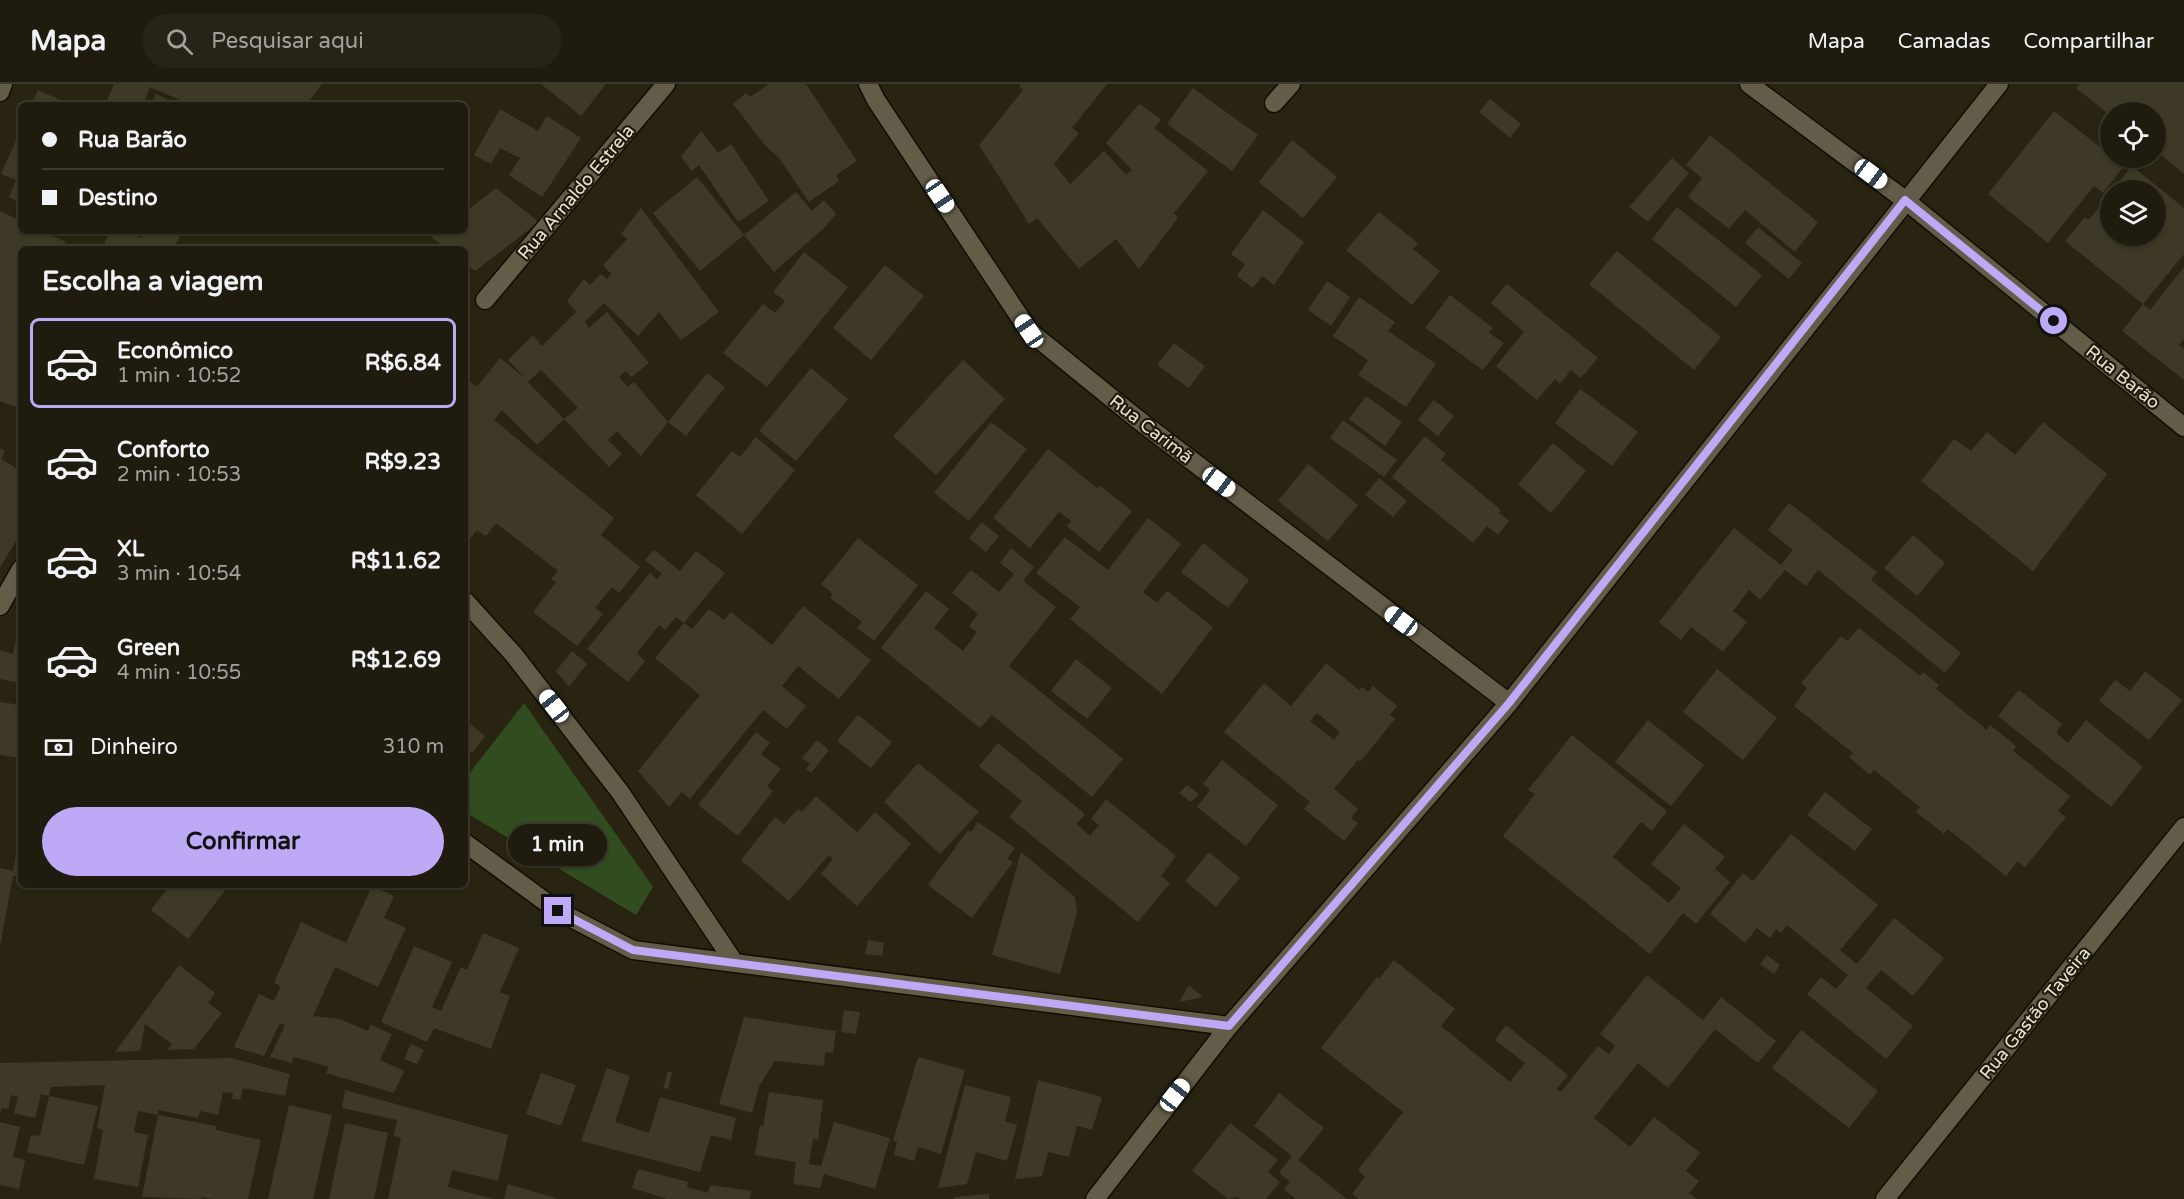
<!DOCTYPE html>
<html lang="pt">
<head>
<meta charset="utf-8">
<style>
	body { margin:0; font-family:"Varela Round",sans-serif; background:#272417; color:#f1f3f6; height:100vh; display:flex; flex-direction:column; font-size:22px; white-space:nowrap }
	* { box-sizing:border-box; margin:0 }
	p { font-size:20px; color:#a1a19e }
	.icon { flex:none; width:33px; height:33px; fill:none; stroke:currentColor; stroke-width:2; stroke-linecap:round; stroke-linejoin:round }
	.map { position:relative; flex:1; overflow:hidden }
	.drawer { position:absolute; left:18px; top:162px; width:450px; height:642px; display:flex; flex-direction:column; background:#1f1b0e; border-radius:9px; box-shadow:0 2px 4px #0004,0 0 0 2px #3c392e }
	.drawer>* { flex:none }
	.banner { position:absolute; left:18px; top:18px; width:450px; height:132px; border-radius:9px; box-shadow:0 2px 4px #0004,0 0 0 2px #3c392e; display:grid; align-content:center; height:132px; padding:0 24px; background:#1f1b0e }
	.controls { position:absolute; left:2100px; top:18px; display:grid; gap:12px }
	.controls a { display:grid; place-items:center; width:66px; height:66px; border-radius:50%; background:#1f1b0e; box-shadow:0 2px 4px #0004,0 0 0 2px #3c392e; font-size:30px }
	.end { position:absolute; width:27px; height:27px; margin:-14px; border:8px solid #bda9f5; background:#111; box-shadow:0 0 0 3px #111 }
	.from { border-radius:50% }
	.bubble { position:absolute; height:42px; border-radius:21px; background:#1f1b0e; box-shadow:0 2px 4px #0004,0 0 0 2px #3c392e; font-size:20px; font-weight:700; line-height:42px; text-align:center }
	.car { position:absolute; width:18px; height:36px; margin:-18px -9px; border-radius:8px; box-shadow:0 0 4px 2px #0007; background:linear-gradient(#fff 24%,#345 0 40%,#fff 0 76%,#345 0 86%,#fff 0) }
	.banner b { display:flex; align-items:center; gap:21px; height:57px; font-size:22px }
	.banner b+b { border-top:2px solid #3c392e }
	.banner i { width:15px; height:15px; background:#f1f3f6 }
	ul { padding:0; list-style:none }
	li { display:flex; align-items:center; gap:18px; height:90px; margin:0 12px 9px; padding:0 12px; border:3px solid transparent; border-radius:9px }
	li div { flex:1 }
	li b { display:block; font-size:22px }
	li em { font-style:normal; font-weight:700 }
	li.active { border-color:#bda9f5 }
	li>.icon { width:54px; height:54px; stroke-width:1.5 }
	h2 { padding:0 24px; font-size:27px; line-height:72px }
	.pay { display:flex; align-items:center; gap:15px; height:66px; padding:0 24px; font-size:22px }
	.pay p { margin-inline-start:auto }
	.cta { display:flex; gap:12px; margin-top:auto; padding:12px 24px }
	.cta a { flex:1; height:69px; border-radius:36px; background:#bda9f5; color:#111; font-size:24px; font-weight:700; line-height:69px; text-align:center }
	header { display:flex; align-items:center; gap:36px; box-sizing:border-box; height:84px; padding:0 30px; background:#1f1b0e; border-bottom:2px solid #3c392e }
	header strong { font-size:28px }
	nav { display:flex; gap:33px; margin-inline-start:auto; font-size:21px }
	.search { width:420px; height:54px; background:#272417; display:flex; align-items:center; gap:15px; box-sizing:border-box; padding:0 21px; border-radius:33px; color:#a1a19e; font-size:22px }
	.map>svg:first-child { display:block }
</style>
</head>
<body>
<header>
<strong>Mapa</strong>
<div class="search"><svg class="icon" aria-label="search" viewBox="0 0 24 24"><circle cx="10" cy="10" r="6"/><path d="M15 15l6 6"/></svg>Pesquisar aqui</div>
<nav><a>Mapa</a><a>Camadas</a><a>Compartilhar</a></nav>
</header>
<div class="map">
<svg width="2184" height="1115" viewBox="0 0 2184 1115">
	<rect width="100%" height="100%" fill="#292412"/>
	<polygon fill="#314c1f" points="524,619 653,803 636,831 465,728 465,695"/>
	<g fill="#3e3926" fill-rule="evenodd">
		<polygon points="114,0 322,0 306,21 192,21 150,3 143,21 105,21"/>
		<polygon points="541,0 606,0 581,32"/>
		<polygon points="769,0 806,0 857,77 836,91 839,97 809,118 779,74 765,61 733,20 746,9 750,13"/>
		<polygon points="1021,0 1107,0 1072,44 1079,49 1054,80 1070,100 1104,67 1126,91 1132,86 1106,59 1139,20 1161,35 1154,44 1208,87 1174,129 1178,134 1139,185 1116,155 1079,185 1037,134 1029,140 1019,124 979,61 1023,6 1019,2"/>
		<polygon points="2079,0 2184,0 2184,90 2156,67 2156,28 2110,28 2110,31 2076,4"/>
		<polygon points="1193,4 1258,51 1232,87 1167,40"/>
		<polygon points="38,6 72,21 31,21"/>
		<polygon points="156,10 180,21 151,21"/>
		<polygon points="1490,15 1521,40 1510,54 1479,28"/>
		<polygon points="500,25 538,47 547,32 581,54 542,113 509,91 520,74 500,64 491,80 474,71"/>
		<polygon points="2054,27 2110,71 2110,74 2113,74 2124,82 2103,109 2094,102 2048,159 1988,110"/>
		<polygon points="21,45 21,119 9,113 16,96 1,90"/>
		<polygon points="701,47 718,69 731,60 769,117 738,138 699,81 692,87 681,73"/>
		<polygon points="1710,51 1818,138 1795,168 1745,126 1729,145 1688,113 1702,94 1686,81"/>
		<polygon points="1292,56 1337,93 1303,134 1259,98"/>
		<polygon points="1672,74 1689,89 1648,138 1629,123"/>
		<polygon points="2132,82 2184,124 2184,170 2143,220 2065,157 2085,133 2089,136 2110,109 2110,152 2156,152 2156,106 2113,106"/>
		<polygon points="697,93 744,151 700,187 653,129"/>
		<polygon points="496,104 539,138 475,187 465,179 465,165 447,165 431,153 440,147 465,147 465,128"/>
		<polygon points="796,108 812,127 824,116 836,130 825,143 774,188 744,151"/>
		<polygon points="1677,123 1762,191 1736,223 1652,155"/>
		<polygon points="641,124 719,228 681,256 659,228 638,252 604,219 585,238 589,244 607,228 649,279 631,293 626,287 619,293 628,303 634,298 668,338 707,289 725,303 686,352 668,338 641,372 617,347 608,356 622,370 609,383 564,335 578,324 541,286 528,298 564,335 537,361 502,326 494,336 614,434 601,451 640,483 619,509 612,503 595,524 603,530 577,562 533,528 556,498 551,495 558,487 496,439 486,452 477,446 465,461 465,294 477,303 500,274 526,295 508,276 533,251 542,262 576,228 567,217 584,195 590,201 601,190 607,195 611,190 603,181 627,155 621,150"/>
		<polygon points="1263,126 1304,158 1274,201 1262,192 1253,204 1237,192 1245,180 1231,170"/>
		<polygon points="0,127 21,137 21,147 42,147 66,158 62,165 21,165 21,325 0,317"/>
		<polygon points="1379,128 1418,159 1413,165 1440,187 1412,221 1346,166"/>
		<polygon points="1758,143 1802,179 1789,195 1745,159"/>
		<polygon points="110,147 127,147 142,154 145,147 183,147 173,165 102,165"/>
		<polygon points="1617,167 1721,253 1694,286 1589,200"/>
		<polygon points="804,168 848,203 767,303 723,269 763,220 775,229 785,217 773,208"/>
		<polygon points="885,181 924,212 871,276 833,244"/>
		<polygon points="2184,183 2184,255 2179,261 2184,265 2184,296 2122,247 2143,220 2150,226"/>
		<polygon points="1327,197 1350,213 1331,242 1308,226"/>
		<polygon points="1507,200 1598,274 1581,294 1571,286 1560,300 1555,295 1537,316 1496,282 1524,248 1491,219"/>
		<polygon points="1450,211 1493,244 1489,249 1504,259 1483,286 1425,244"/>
		<polygon points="1359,213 1395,238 1388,247 1436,280 1406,323 1358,291 1368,276 1333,252"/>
		<polygon points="1174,259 1205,282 1189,304 1157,281"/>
		<polygon points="963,276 1005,315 936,391 893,352"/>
		<polygon points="811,284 848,315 796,377 759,347"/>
		<polygon points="1580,305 1638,348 1612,382 1555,339"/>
		<polygon points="1366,312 1402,338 1385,362 1349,335"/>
		<polygon points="1434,316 1454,332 1438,352 1418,336"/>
		<polygon points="1343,336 1397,376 1384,393 1330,354"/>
		<polygon points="991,338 1027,365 969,437 934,409"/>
		<polygon points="2043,338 2107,390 2033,487 1921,397 1954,355 1971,367 1987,348 2015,371"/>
		<polygon points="1425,352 1446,370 1441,376 1501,426 1499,429 1509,437 1498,451 1487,442 1473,459 1392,393"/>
		<polygon points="756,353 795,386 742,450 696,411 732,367 740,373"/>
		<polygon points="1553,359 1586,387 1551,429 1518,400"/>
		<polygon points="0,364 5,367 1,375 21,387 21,448 0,484"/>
		<polygon points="1048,365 1097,404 1100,402 1132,427 1099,468 1067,442 1071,437 1059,428 1030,464 993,434"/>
		<polygon points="1308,380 1358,421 1328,457 1278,417"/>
		<polygon points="1379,394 1407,417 1393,433 1365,411"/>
		<polygon points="1789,419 1877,488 1871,496 1961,569 1945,589 1818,486 1806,502 1785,486 1760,516 1749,506 1733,527 1747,538 1723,568 1691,543 1681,556 1659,538 1734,444 1781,481 1793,466 1768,446"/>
		<polygon points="1148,434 1181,460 1143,508 1157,519 1167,507 1213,543 1162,610 1070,535 1080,523 1036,489 1065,453 1108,486"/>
		<polygon points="982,438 999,452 986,468 969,454"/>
		<polygon points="1913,451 1945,479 1917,512 1884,484"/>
		<polygon points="858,454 918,501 874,557 857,544 862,538 830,514 833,510 821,500"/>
		<polygon points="1203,459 1249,496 1228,524 1181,488"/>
		<polygon points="1011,464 1034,483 1023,497 1056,523 1009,582 1123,675 1092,713 992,631 980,644 881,564 926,507 949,525 934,544 963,567 977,548 969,542 978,530 952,509 971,486 999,508 1014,490 1000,479"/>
		<polygon points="654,466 680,487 696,467 725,489 684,539 676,533 665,546 659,541 637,569 645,577 628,598 587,565 650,489 657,495 662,490 645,476"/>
		<polygon points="803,522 871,576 839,615 798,582 782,602 806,622 787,645 763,626 690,715 682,708 669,723 638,687 700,611 655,574 684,539 692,545 709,525 724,536 731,528 772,561"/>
		<polygon points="20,534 21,534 21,599 0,595 0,566 13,570"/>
		<polygon points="1859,544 1920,592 1923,588 1939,601 1936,605 1987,646 1990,641 2016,662 2013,667 2070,712 2058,727 2066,733 2025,783 2018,777 2006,792 1948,745 1944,750 1916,728 1920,723 1874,686 1870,691 1849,673 1853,669 1794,622 1807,604 1801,599 1841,552 1847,557"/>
		<polygon points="572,567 587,580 569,603 556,587"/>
		<polygon points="1076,575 1112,604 1087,635 1051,607"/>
		<path d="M1326,579L1359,606L1362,603L1368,608L1373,602L1397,622L1390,631L1395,635L1360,678L1358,676L1334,705L1358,725L1351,734L1358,739L1344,757L1304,725L1310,718L1224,648L1264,599L1291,622ZM1317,629L1340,648L1334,656L1310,637Z"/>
		<polygon points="1717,585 1777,634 1743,676 1683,628"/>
		<polygon points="2145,587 2182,616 2149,656 2099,617 2115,596 2130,607"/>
		<polygon points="2019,606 2062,640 2056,649 2068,659 2086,636 2143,683 2111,723 1998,632"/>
		<polygon points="0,618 21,621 21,674 0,671"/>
		<polygon points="858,631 892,658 871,684 837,657"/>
		<polygon points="465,636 485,652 472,669 465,664"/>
		<polygon points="1648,636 1704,681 1671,722 1615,678"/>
		<polygon points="756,648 770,659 761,670 781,685 767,702 773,707 738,752 698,721"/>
		<polygon points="1572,651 1667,727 1652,747 1641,738 1613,773 1669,819 1681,804 1651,780 1684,740 1725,773 1715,785 1730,798 1696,840 1683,829 1650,870 1503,752 1535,710 1528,706"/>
		<polygon points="817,656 829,666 811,689 806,685 810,680 802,674"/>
		<polygon points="998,659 1085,730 1077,740 1090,752 1099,741 1091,735 1106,715 1176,772 1161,792 1170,799 1138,838 1009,733 1022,717 979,682"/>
		<polygon points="1222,676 1278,721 1246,762 1197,723 1210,706 1203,700"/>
		<polygon points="918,679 979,728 940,770 884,718"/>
		<polygon points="1187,701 1199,710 1191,718 1179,709"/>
		<polygon points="1825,708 1872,745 1855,767 1807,731"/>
		<polygon points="816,712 857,748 875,728 911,760 857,822 821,790 833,775 829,771 789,817 741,776 775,733 784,740 798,725 802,728"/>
		<polygon points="978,738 1015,764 1007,775 1013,778 972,834 928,801 968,746 971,748"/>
		<polygon points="20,746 21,791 13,792 0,862 0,784 13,787"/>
		<polygon points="1791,750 1878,821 1840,866 1857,880 1894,834 1944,874 1913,912 1881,886 1866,904 1913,942 1886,975 1807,910 1821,893 1836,905 1848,891 1787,841 1781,849 1776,845 1770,854 1757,844 1745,859 1710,830 1743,789 1753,797"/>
		<polygon points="1021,768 1075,813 1077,829 1060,890 992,871"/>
		<polygon points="1209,768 1240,794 1216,823 1185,797"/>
		<polygon points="170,801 229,801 188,855 151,826"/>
		<polygon points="372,802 394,812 384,834 406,844 378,903 335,883 313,932 340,935 368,947 371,941 392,950 380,976 404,987 394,1009 326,989 329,983 294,973 291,979 270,973 285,941 280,939 264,972 234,963 259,910 274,917 281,902 274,899 301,838 346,859"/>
		<polygon points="483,849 519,864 500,908 510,912 491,965 434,944 427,958 381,938 414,862 452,878 432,923 441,927 461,883 467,886"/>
		<polygon points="868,856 884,859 882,872 865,870"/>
		<polygon points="1767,871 1780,881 1774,890 1760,880"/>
		<polygon points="1394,876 1455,925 1441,942 1510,998 1525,979 1495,956 1506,941 1568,991 1557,1005 1561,1008 1598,962 1609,970 1615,962 1600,950 1647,891 1703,936 1721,913 1776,957 1758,979 1715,945 1668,1004 1638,979 1594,1034 1630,1063 1654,1033 1700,1069 1686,1087 1699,1097 1689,1109 1697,1115 1359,1115 1352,1110 1365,1093 1358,1086 1403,1028 1321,964 1377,893 1379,895"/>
		<polygon points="179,881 215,909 208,919 222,929 194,965 167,966 172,960 145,940 140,967 115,968"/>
		<polygon points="1189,901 1203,913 1179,918"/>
		<polygon points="844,926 860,928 856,950 841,948"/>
		<polygon points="744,933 836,947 833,969 825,968 824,982 775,977 759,1002 752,1029 719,1020"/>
		<polygon points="1801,946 1878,1007 1849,1044 1772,984"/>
		<polygon points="411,960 424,966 417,980 404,975"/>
		<polygon points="918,973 965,986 941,1070 918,1063 914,1077 894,1071 897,1058 893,1057"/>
		<polygon points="231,974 290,990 285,1012 243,1004 240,1016 232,1015 233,1009 223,1008 218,1031 200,1027 198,1034 158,1026 158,1031 138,1027 134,1048 148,1051 138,1103 94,1095 103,1046 97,1044 105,1001 51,1003 49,1012 98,1022 84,1081 27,1068 31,1051 40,1052 49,1012 41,1010 35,1034 14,1029 18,1013 11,1011 8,1025 2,1024 0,1029 0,979"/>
		<polygon points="607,984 630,992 615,1038 649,1049 660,1013 736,1034 731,1056 711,1051 700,1088 581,1057"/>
		<polygon points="668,987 672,989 668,1005 663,1004"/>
		<polygon points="541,989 576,1001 561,1042 526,1030"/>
		<polygon points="1038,996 1102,1013 1092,1046 1077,1042 1069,1073 1048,1068 1042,1092 1015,1095"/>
		<polygon points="965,1001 1011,1013 1005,1037 1017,1041 1007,1077 976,1068 967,1100 938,1104"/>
		<polygon points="345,1006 508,1051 498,1097 452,1086 448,1103 494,1115 388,1115 401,1054 394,1052 397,1036 342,1024"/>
		<polygon points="769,1008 823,1016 818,1056 813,1055 809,1080 821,1082 834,1038 890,1054 875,1105 824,1090 820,1104 793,1100 796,1078 755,1071 760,1041 763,1043"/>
		<polygon points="1279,1009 1324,1044 1298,1076 1347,1115 1296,1115 1284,1105 1290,1098 1279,1089 1292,1072 1254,1042"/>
		<polygon points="289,1021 332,1031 313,1115 268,1115"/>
		<polygon points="158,1031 216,1042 216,1046 261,1056 248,1115 212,1115 201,1113 201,1115 142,1113"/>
		<polygon points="0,1038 20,1043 13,1073 25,1076 19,1105 0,1101"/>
		<polygon points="345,1039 388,1049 374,1115 329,1115"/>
		<polygon points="1230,1039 1278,1076 1268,1088 1280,1098 1266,1115 1240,1115 1238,1113 1228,1115 1192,1087"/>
		<polygon points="638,1085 688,1098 687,1103 708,1109 710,1101 752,1107 749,1115 667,1115 632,1104"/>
		<polygon points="508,1100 556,1114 556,1115 504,1115"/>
		<polygon points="989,1110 989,1115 955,1115 955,1113"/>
	</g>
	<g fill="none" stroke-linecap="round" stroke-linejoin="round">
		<defs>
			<g id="minor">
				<polyline points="868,0 876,16 1029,247 1136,334 1509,619"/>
				<polyline points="1749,0 1905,116"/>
				<polyline points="0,8 3,0"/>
				<polyline points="1274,19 1291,0"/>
				<polyline points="485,216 666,0"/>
				<polyline points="465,517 514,571 620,708 734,878"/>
				<polyline points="0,522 21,485"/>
				<polyline points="465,759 558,827 633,866 1229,942"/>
			</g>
			<g id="tertiary">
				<polyline points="1905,116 2184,343"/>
				<polyline points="1095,1115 1229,942 1509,619 1999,0"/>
				<polyline points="1885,1115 2184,743"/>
			</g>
		</defs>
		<use href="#minor" stroke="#120d00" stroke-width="21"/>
		<use href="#tertiary" stroke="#120d00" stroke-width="21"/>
		<use href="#minor" stroke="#625c48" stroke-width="18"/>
		<use href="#tertiary" stroke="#625c48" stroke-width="18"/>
	</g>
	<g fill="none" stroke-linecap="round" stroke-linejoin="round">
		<polyline stroke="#bda9f5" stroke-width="8" points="558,827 633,866 1229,942 1509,619 1905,116 2054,237"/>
	</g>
	<g text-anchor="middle" stroke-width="4.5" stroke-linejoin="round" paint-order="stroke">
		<g font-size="18" fill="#e6e3d7" stroke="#201b08">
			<text transform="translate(576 108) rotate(-50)" y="6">Rua Arnaldo Estrela</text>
			<text transform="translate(2123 293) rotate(39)" y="6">Rua Barão</text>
			<text transform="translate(1151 345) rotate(38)" y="6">Rua Carimã</text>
			<text transform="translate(2035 929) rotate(-51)" y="6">Rua Gastão Taveira</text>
		</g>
	</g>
</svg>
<div class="controls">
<a><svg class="icon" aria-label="locate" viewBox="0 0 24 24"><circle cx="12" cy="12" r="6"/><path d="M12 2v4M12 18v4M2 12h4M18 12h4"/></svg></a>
<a><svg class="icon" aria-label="layers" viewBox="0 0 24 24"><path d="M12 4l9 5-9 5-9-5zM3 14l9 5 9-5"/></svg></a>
</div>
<i class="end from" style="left:2054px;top:237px"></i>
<i class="end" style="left:558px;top:827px"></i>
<div class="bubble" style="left:508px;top:740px;width:99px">1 min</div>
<i class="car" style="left:1871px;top:90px;rotate:127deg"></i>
<i class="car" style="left:940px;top:112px;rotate:146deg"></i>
<i class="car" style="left:1029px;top:247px;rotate:326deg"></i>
<i class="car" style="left:1219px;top:398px;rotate:127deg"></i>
<i class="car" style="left:1401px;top:537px;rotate:307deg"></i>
<i class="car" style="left:554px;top:622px;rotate:322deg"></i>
<i class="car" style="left:1175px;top:1011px;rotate:38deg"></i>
<div class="banner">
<b><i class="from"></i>Rua Barão</b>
<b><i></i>Destino</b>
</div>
<section class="drawer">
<h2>Escolha a viagem</h2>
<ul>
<li class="active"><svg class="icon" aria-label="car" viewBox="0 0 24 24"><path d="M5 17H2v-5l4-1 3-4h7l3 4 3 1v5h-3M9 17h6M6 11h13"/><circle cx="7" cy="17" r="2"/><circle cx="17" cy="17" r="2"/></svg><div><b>Econômico</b><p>1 min · 10:52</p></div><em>R$6.84</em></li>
<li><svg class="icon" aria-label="car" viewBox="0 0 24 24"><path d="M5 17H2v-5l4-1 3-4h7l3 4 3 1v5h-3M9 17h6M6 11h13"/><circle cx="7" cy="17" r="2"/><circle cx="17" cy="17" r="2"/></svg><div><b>Conforto</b><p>2 min · 10:53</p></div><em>R$9.23</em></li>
<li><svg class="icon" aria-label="car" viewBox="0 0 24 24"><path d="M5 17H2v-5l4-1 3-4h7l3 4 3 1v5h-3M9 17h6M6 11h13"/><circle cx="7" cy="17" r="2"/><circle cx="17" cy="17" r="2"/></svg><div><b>XL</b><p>3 min · 10:54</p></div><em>R$11.62</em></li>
<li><svg class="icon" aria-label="car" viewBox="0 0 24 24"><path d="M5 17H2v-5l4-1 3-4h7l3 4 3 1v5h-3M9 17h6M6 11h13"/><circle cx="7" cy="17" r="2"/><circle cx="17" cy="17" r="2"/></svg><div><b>Green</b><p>4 min · 10:55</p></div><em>R$12.69</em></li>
</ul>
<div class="pay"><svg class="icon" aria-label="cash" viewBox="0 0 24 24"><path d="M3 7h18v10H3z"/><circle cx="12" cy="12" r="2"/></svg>Dinheiro<p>310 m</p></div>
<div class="cta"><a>Confirmar</a></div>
</section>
</div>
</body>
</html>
